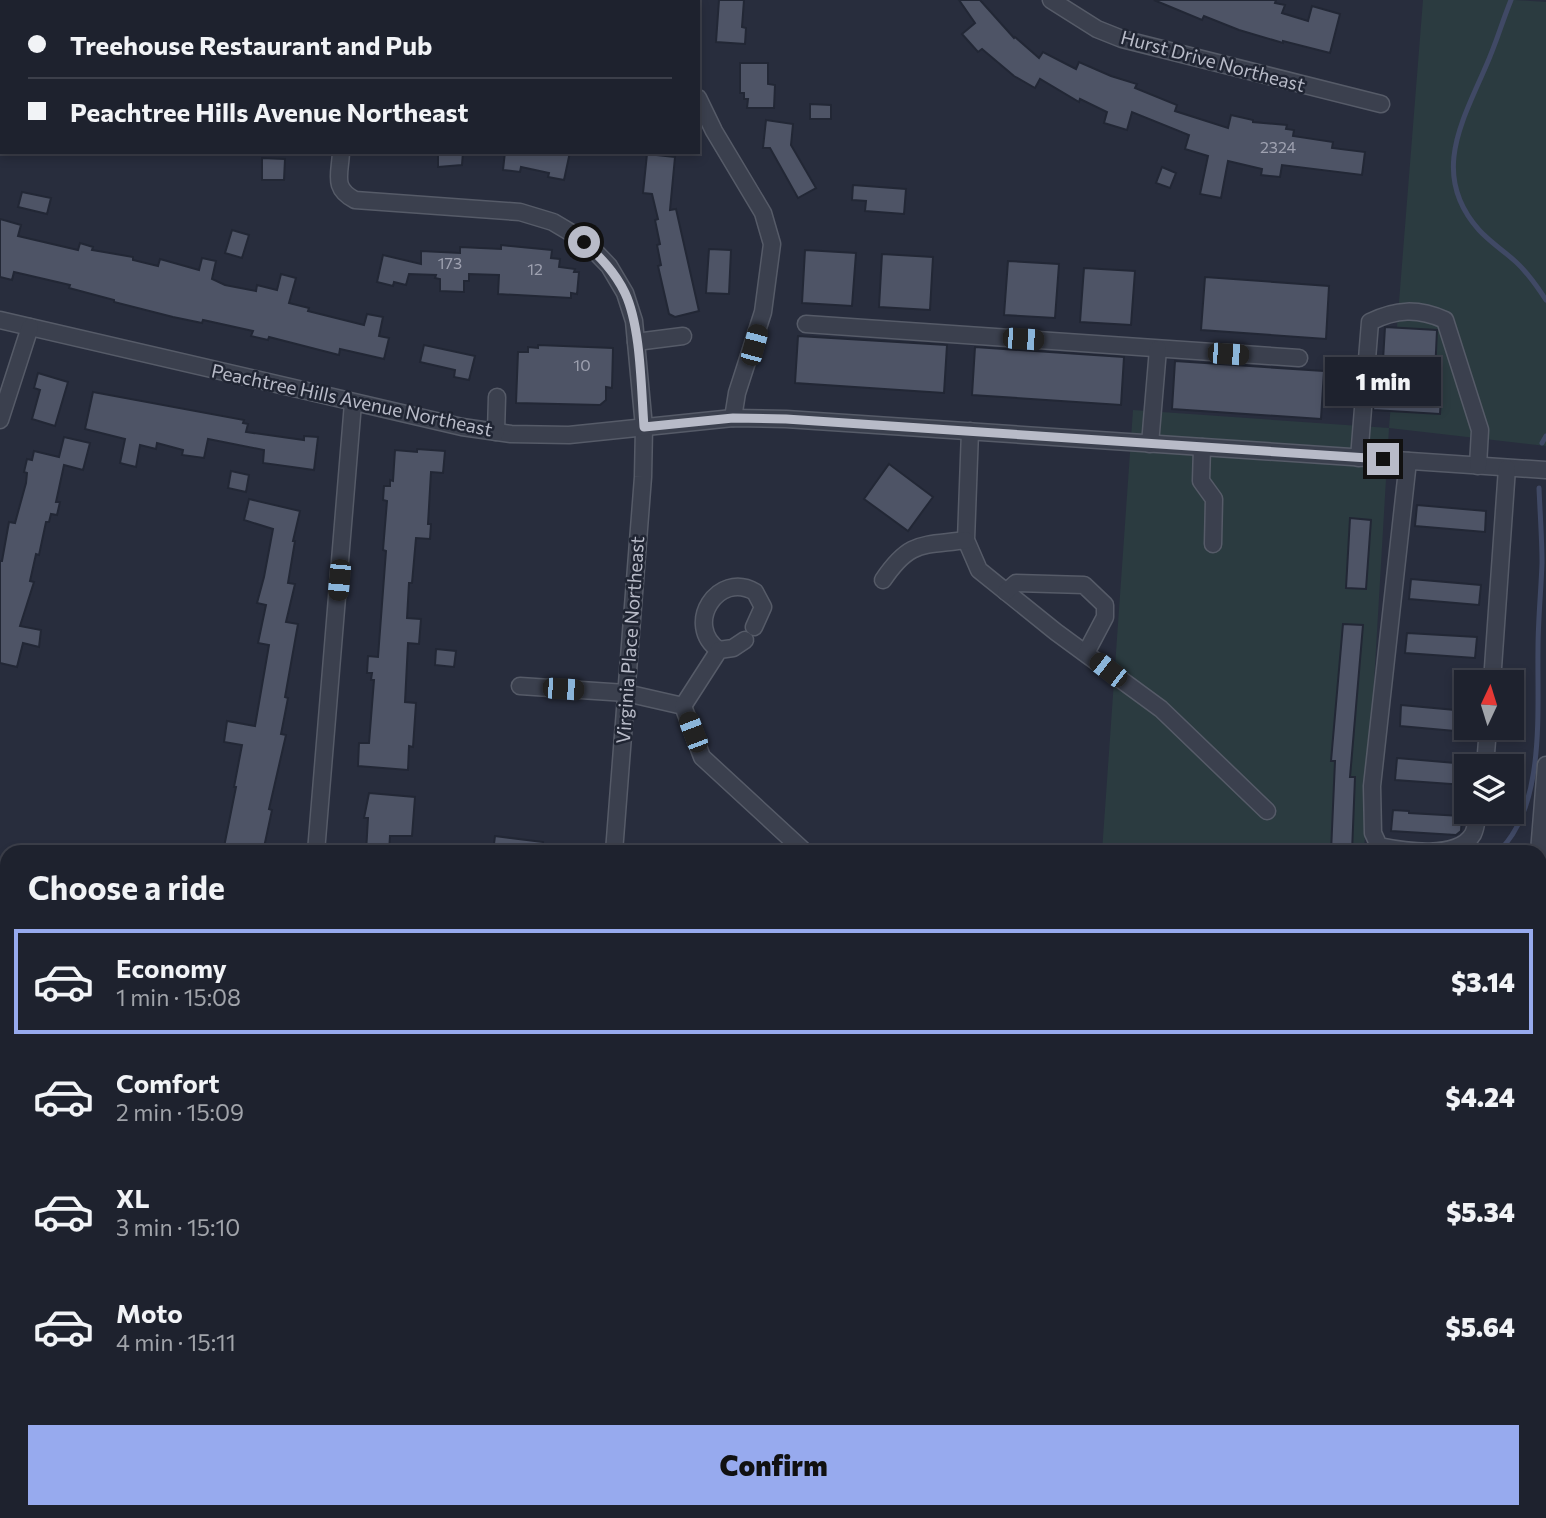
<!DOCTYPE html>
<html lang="en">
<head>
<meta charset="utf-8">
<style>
	body { margin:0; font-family:Commissioner,sans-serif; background:#2b2f3a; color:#f1f3f6; height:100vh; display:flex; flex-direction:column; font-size:26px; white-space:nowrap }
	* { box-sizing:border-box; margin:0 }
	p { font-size:23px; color:#a1a4aa }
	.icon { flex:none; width:38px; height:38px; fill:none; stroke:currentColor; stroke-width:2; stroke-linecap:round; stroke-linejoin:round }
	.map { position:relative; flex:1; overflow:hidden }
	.panel { position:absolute; left:0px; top:845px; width:1547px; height:674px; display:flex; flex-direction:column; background:#1e222e; border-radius:21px 21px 0 0; box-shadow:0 4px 10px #0003,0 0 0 2px #3c3f4a }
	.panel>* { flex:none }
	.hud { position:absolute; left:0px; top:0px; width:700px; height:154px; box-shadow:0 4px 10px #0003,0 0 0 2px #3c3f4a; display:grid; align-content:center; height:154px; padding:0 28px; background:#1e222e }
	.needle { width:46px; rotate:4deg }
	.tools { position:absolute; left:1454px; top:670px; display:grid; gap:14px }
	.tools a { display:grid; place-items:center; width:70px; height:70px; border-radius:0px; background:#1e222e; box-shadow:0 4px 10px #0003,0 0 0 2px #3c3f4a; font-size:35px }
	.end { position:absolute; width:32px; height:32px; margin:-16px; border:9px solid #b8bbc8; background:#111; box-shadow:0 0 0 4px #111 }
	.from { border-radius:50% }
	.bubble { position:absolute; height:49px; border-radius:0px; background:#1e222e; box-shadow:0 4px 10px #0003,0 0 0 2px #3c3f4a; font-size:23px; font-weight:800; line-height:49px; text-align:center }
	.car { position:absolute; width:21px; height:42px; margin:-21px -10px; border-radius:9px; box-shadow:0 0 5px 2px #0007; background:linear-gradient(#222 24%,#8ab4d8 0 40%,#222 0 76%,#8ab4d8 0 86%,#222 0) }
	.hud b { display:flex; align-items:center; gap:24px; height:66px; font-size:26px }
	.hud b+b { border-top:2px solid #3c3f4a }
	.hud i { width:18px; height:18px; background:#f1f3f6 }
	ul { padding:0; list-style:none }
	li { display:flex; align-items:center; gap:21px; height:105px; margin:0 14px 10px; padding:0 14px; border:4px solid transparent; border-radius:0px }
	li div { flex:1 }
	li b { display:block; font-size:26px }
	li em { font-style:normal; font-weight:800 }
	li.on { border-color:#97aaee }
	li>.icon { width:63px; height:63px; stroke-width:1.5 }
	h2 { padding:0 28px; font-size:32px; line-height:84px }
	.primary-button { display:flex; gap:14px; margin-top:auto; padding:14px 28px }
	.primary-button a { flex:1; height:80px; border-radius:0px; background:#97aaee; color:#111; font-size:28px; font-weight:800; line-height:80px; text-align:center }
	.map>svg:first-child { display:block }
</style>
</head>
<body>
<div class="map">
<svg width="1546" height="1518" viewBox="0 0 1546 1518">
	<rect width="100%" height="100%" fill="#282d3d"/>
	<g fill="#2b3b40">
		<polygon points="1423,0 1515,0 1546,2 1546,446 1389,428 1364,852 1102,852 1133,410 1389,428"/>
		<polygon points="71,1512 1324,1512 1323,1518 73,1518"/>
	</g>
	<g fill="#404965">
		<polygon points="1546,1115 1546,1176 1540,1179 1540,1118"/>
		<polygon points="411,1512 630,1512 612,1518 395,1518"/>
	</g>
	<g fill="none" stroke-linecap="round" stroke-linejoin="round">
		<g stroke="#404965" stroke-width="5">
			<path d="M1511,0C1502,22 1496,44 1486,66C1462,122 1430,175 1479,230C1490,242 1504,251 1516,262C1528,273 1537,286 1546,300"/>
			<polyline points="1542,443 1546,436"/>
			<path d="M1498,852C1546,807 1537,710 1538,649C1538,620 1541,592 1542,563C1542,538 1540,513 1539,488"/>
		</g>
	</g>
	<g fill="#4e5466" stroke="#222735" stroke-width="2">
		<polygon points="719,0 744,0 742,27 746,28 745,44 716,42"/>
		<polygon points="959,0 980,0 1014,38 1015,37 1039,58 1043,52 1076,69 1079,62 1111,76 1137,84 1135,88 1177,105 1175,111 1228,128 1231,115 1253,120 1253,122 1287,125 1286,129 1294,130 1293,136 1333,142 1332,148 1365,152 1362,175 1282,165 1280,177 1261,175 1262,169 1228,161 1221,198 1200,194 1208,156 1185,149 1189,135 1132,112 1127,130 1104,123 1107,112 1080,99 1079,102 1040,79 1035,88 1014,76 982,49 978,52 962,34 975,23"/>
		<polygon points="1154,0 1276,0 1275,3 1285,5 1282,13 1308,21 1312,6 1340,14 1330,53 1283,41 1283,43 1239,30 1204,16 1202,20"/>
		<polygon points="740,63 768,63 768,84 775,85 774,108 747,108 748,99 744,99 744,93 740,93"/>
		<polygon points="810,104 831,105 831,119 810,119"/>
		<polygon points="766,120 793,124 791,145 816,188 798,198 770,148 763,148"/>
		<polygon points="438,152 463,152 462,165 438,167"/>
		<polygon points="505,152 570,152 564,180 548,177 549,173 521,167 520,172 503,170"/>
		<polygon points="647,154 675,157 670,210 676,209 699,311 675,317 669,314 658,266 661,265 657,245 660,244 655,220 658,219 652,194 643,193"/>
		<polygon points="262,158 285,159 284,180 262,180"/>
		<polygon points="1162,167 1176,173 1170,188 1156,183"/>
		<polygon points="853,185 906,189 904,214 865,211 866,201 852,200"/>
		<polygon points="22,192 51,198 47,214 18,207"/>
		<polygon points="0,219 21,225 18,236 78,250 80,243 93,247 92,250 133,257 133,260 158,266 160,259 199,270 202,258 216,261 212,279 225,285 256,291 257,285 277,290 281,274 296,278 289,303 309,308 308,311 364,325 367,314 383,317 379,336 389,338 384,359 340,349 339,355 269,337 268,340 251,336 253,331 203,320 202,323 173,317 114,302 114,300 69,288 70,285 14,272 12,280 0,277"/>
		<polygon points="232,230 249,235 242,258 225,253"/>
		<polygon points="501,245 552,250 551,258 560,259 559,267 575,269 574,272 579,272 577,294 571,293 571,298 498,294 499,275 469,274 469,281 464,281 464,292 440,291 440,279 435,278 436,275 409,274 406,285 394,282 393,286 377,282 383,255 421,264 421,251 460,253 460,247 501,249"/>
		<polygon points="709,249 731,250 729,294 706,293"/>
		<polygon points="805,250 856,253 852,306 802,303"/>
		<polygon points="882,254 933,257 930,310 879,307"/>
		<polygon points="1008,261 1059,264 1055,318 1004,315"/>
		<polygon points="1084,268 1135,271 1131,325 1080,322"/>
		<polygon points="1205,277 1329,286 1326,339 1201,330"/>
		<polygon points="1385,327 1437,330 1434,395 1441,396 1440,414 1373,410 1375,394 1381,394"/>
		<polygon points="798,336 947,345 944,393 795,383"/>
		<polygon points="424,345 475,356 469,380 454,377 455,370 420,362"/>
		<polygon points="538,345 613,348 612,388 606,387 606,400 600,405 516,403 518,352 528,352 528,347 538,348"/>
		<polygon points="975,347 1124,357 1121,405 972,395"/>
		<polygon points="1175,361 1324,371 1321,419 1172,409"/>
		<polygon points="38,373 68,382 55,426 32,419 40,390 34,388"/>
		<polygon points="93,392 244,420 243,423 248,424 246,432 304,440 304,436 318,437 314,470 263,463 264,450 208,439 204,458 182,455 183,450 157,443 156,449 140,445 136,467 120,463 125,439 85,429"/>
		<polygon points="64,437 90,443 83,470 64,465 56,502 60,502 57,515 51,514 49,522 46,522 39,555 36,554 30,581 34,582 20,626 41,630 39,647 23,643 17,667 0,663 0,561 2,561 9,522 15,523 26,483 27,473 24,472 27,459 32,460 34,451 59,457"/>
		<polygon points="417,449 445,451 443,473 431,472 428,524 431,524 430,539 416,538 412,583 409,583 407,618 421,619 419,644 408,643 405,702 416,703 413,747 409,746 408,770 358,766 359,743 369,743 374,680 371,680 372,673 367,673 368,656 378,657 386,551 383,550 387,501 383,500 384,486 390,486 390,480 393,481 395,450 417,452"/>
		<polygon points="889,464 933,497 908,531 864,499"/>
		<polygon points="231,471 249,475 246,492 228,488"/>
		<polygon points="249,499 300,511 293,541 295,541 288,583 295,584 286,622 298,624 285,697 288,698 281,734 286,735 269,809 272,810 263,852 223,852 236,787 234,787 242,745 224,742 227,721 255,726 269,645 258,643 266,605 257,603 264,577 273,529 244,520"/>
		<polygon points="1417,505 1486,511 1485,532 1415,526"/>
		<polygon points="1350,518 1371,520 1366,589 1346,588"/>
		<polygon points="1411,579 1481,585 1479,605 1409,599"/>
		<polygon points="1343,624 1363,625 1350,777 1355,777 1352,852 1331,852 1335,761 1331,761"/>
		<polygon points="1407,633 1477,637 1475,658 1405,653"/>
		<polygon points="436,649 456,651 454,667 435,665"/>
		<polygon points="1401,705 1466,711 1466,732 1400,726"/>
		<polygon points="1397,758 1467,764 1465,785 1395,780"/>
		<polygon points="369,793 415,797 412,836 390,836 389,852 366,852 368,818 364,818"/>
		<polygon points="1393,810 1409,811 1409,813 1462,816 1461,831 1456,835 1391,831"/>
		<polygon points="495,836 543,842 542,852 493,852"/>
	</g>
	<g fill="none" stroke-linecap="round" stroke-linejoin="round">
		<defs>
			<g id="minor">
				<polyline points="667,0 667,2"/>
				<polyline points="1051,0 1097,29 1122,39 1381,104"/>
				<polyline points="165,2 165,0"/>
				<polyline points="352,2 352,0"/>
				<polyline points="0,18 2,18"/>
				<polyline points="698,98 714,131 763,213 772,244 763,312 737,393 733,418"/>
				<path d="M341,152C340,175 332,188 355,200L520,212L553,222L585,241L609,266L625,293L634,321L644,427L643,477L614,852"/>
				<polyline points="0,320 462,427 511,434 569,435 733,418 786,419 1546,470"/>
				<polyline points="806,324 1299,358"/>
				<polyline points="636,342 683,336"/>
				<polyline points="0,420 30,327"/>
				<polyline points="970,431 966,540 979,570 1056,632 1161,709 1267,811"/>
				<polyline points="496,432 497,397"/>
				<polyline points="1150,444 1158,349"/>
				<polyline points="1202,447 1201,481 1214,499 1213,544"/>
				<path d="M1359,458L1370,322C1396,309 1418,308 1445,320L1480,430L1478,466"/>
				<path d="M1408,461L1372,786L1373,833L1379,846C1404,851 1458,860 1473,834C1476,828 1477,818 1478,812"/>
				<path d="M883,580C910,540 922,546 966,540"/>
				<polyline points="1006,592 1016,583 1084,585 1105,605 1105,617 1086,653"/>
				<path d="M719,650C683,625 718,570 755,592L763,607L754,627"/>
				<polyline points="1492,682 1507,468"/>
				<polyline points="520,686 626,693 683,706 702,757 805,852"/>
				<polyline points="683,706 719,650 733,648 745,640"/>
				<polyline points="1485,766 1488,728"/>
				<polyline points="316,852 353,403"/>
				<polyline points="1539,852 1546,765"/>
				<polyline points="1540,874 1546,895"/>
				<polyline points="1540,1000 1546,994"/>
				<polyline points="0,1184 7,1187"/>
			</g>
		</defs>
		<use href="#minor" stroke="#565b68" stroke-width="19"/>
		<use href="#minor" stroke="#3b404e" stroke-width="16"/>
		<defs>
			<g id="rail">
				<polyline points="1540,1259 1546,1257"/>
				<polyline points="849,1518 865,1512"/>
			</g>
		</defs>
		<use href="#rail" stroke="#5e6374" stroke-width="8"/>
		<use href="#rail" stroke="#202533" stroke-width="5" stroke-dasharray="16" stroke-linecap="butt"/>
	</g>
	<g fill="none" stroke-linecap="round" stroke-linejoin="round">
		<path stroke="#b8bbc8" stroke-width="9" d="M584,242C600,257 615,272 625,293C641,327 641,388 644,427L733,418L786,419L1383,459"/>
	</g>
	<g text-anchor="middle" stroke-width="5" stroke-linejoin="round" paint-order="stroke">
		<g font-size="16" fill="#9ea1b0">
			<text x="1278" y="153">2324</text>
			<text x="450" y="269">173</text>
			<text x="535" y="275">12</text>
			<text x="582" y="371">10</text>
		</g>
		<g font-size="19" fill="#b8bbc8" stroke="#202533">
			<text transform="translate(1213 61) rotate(15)" y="7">Hurst Drive Northeast</text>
			<text transform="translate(352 400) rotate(12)" y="7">Peachtree Hills Avenue Northeast</text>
			<text transform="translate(630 640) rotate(-86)" y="7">Virginia Place Northeast</text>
		</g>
	</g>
</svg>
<div class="tools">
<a><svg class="needle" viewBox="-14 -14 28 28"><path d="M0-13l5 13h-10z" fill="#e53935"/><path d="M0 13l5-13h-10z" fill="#a1a4aa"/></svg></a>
<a><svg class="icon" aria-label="layers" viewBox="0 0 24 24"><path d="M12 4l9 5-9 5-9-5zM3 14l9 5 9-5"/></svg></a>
</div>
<i class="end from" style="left:584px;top:242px"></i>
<i class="end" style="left:1383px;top:459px"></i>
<div class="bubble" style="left:1325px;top:357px;width:116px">1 min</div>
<i class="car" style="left:1023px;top:339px;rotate:94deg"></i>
<i class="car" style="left:754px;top:345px;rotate:15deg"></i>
<i class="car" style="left:1228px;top:354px;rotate:94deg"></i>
<i class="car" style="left:339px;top:580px;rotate:185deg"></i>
<i class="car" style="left:1108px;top:670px;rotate:308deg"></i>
<i class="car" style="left:563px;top:689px;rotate:94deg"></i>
<i class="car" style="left:693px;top:732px;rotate:339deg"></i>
<div class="hud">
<b><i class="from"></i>Treehouse Restaurant and Pub</b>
<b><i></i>Peachtree Hills Avenue Northeast</b>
</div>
<section class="panel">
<h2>Choose a ride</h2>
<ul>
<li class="on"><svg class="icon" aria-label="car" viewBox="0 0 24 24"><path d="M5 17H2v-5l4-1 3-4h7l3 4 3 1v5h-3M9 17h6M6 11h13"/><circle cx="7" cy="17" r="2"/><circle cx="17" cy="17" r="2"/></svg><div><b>Economy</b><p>1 min · 15:08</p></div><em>$3.14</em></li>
<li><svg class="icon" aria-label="car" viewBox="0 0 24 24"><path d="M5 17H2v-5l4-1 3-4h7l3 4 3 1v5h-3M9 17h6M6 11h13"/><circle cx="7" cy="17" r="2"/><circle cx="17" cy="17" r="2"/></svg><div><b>Comfort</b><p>2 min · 15:09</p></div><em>$4.24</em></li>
<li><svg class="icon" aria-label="car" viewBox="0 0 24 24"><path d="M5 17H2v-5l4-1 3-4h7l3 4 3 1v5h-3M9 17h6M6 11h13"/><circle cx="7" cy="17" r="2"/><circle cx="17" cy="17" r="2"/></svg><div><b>XL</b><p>3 min · 15:10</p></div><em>$5.34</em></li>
<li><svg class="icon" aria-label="car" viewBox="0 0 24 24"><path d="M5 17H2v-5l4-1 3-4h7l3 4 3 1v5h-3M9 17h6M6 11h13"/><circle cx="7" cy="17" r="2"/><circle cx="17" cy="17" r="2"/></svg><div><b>Moto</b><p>4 min · 15:11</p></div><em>$5.64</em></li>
</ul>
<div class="primary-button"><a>Confirm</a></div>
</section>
</div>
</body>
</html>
